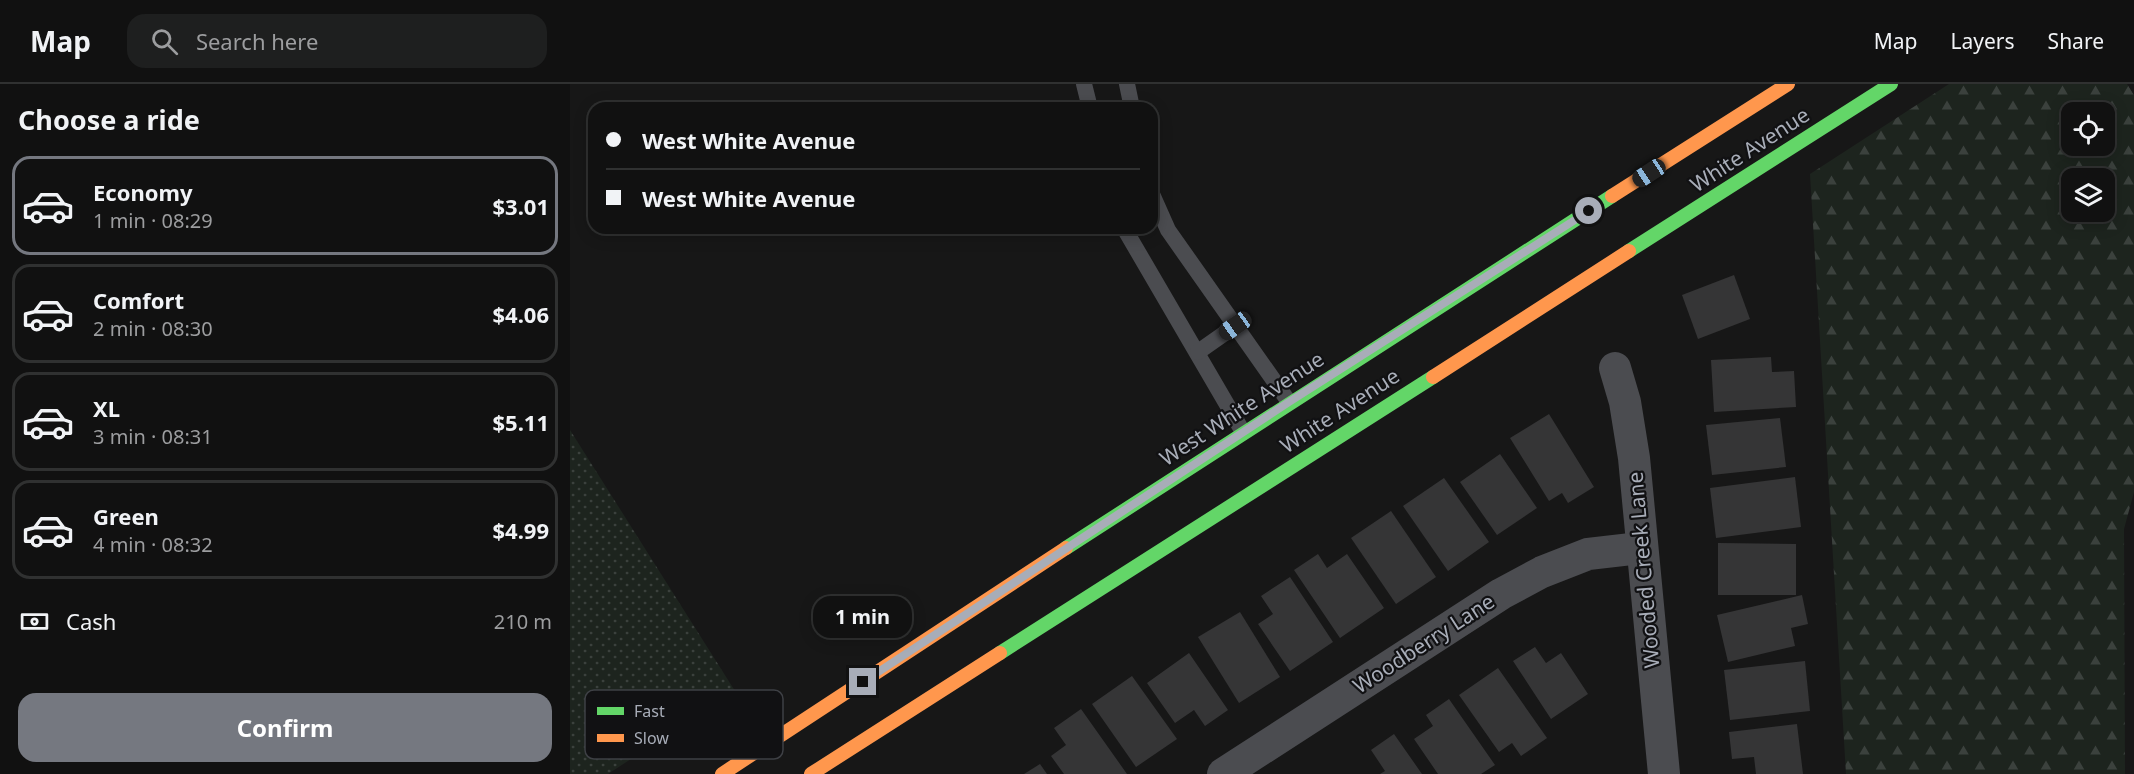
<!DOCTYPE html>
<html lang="en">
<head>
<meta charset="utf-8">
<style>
	body { margin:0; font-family:"Noto Sans",sans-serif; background:#1e1f1f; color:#f1f3f6; height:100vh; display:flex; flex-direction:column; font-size:22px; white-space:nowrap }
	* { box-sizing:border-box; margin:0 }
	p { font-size:20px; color:#9c9d9f }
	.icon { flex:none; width:33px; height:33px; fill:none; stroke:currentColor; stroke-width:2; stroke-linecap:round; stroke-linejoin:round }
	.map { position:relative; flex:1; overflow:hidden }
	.details { display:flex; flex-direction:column; background:#111; width:570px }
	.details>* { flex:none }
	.hud { position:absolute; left:18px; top:18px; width:570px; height:132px; border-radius:18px; box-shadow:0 3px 15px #0003,0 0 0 2px #303131; display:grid; align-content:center; height:132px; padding:0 18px; background:#111 }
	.controls { position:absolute; left:1491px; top:18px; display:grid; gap:12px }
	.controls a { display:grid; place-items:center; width:54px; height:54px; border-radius:12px; background:#111; box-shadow:0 3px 15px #0003,0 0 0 2px #303131; font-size:30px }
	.end { position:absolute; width:27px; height:27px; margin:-14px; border:8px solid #a8adb8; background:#111; box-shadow:0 0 0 3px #111 }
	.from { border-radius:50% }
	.bubble { position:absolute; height:42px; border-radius:18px; background:#111; box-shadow:0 3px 15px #0003,0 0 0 2px #303131; font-size:20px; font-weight:700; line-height:42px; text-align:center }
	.car { position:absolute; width:18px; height:36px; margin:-18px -9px; border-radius:8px; box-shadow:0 0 4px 2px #0007; background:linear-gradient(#222 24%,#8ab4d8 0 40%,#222 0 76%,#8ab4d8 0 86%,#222 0) }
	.hud b { display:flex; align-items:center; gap:21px; height:57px; font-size:22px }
	.hud b+b { border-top:2px solid #303131 }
	.hud i { width:15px; height:15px; background:#f1f3f6 }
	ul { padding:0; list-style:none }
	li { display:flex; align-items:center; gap:18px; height:99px; margin:0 12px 9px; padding:0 6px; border:3px solid #303131; border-radius:18px }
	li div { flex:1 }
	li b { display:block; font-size:22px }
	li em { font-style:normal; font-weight:700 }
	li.active { border-color:#757880 }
	li>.icon { width:54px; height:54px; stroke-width:1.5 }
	h2 { padding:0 18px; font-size:27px; line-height:72px }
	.pay { display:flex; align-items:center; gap:15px; height:66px; padding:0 18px; font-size:22px }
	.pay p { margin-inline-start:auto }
	.cta { display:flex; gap:12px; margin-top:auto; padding:12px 18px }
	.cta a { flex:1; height:69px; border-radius:18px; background:#757880; color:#fff; font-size:24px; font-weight:700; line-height:69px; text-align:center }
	header { display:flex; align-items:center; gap:36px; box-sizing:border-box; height:84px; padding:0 30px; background:#111; border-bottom:2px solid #303131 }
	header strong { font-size:28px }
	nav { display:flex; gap:33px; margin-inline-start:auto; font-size:21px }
	.search { width:420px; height:54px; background:#1e1f1f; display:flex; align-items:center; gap:15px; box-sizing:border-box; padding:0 21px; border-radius:18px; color:#9c9d9f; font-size:22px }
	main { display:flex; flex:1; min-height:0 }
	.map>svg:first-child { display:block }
</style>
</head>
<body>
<header>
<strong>Map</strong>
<div class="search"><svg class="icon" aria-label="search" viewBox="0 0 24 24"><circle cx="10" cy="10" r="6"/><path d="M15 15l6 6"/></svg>Search here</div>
<nav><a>Map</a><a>Layers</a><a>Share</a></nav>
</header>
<main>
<section class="details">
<h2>Choose a ride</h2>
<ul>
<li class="active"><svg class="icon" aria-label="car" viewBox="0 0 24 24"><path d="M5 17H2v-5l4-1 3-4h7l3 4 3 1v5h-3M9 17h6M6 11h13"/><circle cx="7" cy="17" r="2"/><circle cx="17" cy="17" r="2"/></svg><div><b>Economy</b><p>1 min · 08:29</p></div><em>$3.01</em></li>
<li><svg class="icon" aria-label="car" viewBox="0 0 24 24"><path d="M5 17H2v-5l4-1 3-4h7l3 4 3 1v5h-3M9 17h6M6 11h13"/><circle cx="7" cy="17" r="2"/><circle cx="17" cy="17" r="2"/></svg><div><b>Comfort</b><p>2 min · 08:30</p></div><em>$4.06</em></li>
<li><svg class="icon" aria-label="car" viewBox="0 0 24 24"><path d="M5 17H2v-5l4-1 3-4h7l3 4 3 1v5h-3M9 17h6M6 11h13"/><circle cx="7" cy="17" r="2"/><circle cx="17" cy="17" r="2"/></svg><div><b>XL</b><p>3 min · 08:31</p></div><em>$5.11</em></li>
<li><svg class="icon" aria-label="car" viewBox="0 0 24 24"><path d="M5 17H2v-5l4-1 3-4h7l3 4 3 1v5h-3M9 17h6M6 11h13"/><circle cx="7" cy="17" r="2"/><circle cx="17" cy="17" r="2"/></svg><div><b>Green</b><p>4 min · 08:32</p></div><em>$4.99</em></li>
</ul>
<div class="pay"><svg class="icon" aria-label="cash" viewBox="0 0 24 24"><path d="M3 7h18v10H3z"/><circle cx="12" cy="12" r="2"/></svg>Cash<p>210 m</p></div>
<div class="cta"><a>Confirm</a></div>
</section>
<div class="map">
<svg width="1564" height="690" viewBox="0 0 1564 690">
	<defs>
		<pattern id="grass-dots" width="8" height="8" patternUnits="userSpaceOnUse" patternTransform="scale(1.5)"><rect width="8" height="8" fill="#1d241e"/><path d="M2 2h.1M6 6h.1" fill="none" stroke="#3b413d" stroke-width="1.8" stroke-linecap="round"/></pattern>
		<pattern id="forest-firs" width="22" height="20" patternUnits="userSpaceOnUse" patternTransform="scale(1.5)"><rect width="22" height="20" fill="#1d241e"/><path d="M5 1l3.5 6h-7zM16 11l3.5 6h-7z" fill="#3b413d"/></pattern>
	</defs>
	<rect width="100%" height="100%" fill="#171717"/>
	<polygon fill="url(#grass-dots)" points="0,346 165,607 38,690 0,690"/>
	<path fill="url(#forest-firs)" fill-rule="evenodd" d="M1379,0H1557L1564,11V408L1554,445L1555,690H1276L1240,90ZM1502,28H1534V62H1502ZM1502,94H1534V128H1502Z"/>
	<g fill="#353536">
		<polygon points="1164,191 1180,235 1128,255 1112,211"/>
		<polygon points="1201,273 1202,288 1224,287 1226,323 1144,328 1141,276"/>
		<polygon points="979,330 1024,403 998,419 992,409 979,417 940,354"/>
		<polygon points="1210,334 1216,383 1142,391 1136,341"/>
		<polygon points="930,370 967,424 927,451 890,398"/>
		<polygon points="1225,393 1231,443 1146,454 1140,404"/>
		<polygon points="874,394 919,458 878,487 833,422"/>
		<polygon points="821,427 866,493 826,520 781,454"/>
		<polygon points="1148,459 1226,460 1226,511 1148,511"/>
		<polygon points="748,470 757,484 777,470 814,524 770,554 724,486"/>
		<polygon points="720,493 763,558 720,587 688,540 703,530 691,512"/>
		<polygon points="1232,511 1238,540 1221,544 1225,562 1158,578 1147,531"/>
		<polygon points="670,528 710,593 669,619 628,553"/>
		<polygon points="965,563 976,579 991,569 1018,610 981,635 943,577"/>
		<polygon points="619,569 658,626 635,642 624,626 605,639 577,599"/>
		<polygon points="1235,577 1240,627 1160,636 1154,586"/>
		<polygon points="928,584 977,654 951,672 942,659 929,668 889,611"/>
		<polygon points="562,592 607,655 566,683 522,620"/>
		<polygon points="879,615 925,681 911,690 868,690 844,655 863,642 856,631"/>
		<polygon points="511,625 557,690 494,690 481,672 496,661 484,644"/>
		<polygon points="1227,640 1233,690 1186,690 1184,673 1162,675 1159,648"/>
		<polygon points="824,650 852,690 810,690 815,687 801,666"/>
		<polygon points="470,680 477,690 454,690"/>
	</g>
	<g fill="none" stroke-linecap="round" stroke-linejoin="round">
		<g stroke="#4b4c50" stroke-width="16">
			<polyline points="514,0 520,24"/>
			<polyline points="557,0 562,24"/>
			<polyline points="582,110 598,146 719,318"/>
			<polyline points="554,144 673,348"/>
			<polyline points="628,268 665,242"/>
		</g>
		<g stroke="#4b4c50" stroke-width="32">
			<polyline points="1045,284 1055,318 1064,374 1094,690"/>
			<polyline points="653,690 931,510 972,488 1018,470 1070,464"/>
		</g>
		<g stroke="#63d668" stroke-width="14">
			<polyline points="1059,167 1321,0"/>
			<polyline points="496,464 1042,112"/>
			<polyline points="430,569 863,293"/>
		</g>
		<g stroke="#ff974d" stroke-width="14">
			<polyline points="1042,112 1218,0"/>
			<polyline points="863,293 1059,167"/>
			<polyline points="152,690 496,464"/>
			<polyline points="241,690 430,569"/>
		</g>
	</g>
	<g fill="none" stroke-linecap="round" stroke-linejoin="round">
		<polyline stroke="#a8adb8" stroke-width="8" points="293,598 719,318 1019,127"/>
	</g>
	<g text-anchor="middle" stroke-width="4.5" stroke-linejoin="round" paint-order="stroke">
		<g font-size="21" fill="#a8adb8" stroke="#111113">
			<text transform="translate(1180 66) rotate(-33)" y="7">White Avenue</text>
			<text transform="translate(672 325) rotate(-33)" y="7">West White Avenue</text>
			<text transform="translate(770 327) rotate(-33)" y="7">White Avenue</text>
			<text transform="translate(1074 486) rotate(-95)" y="7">Wooded Creek Lane</text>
			<text transform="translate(854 560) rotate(-33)" y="7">Woodberry Lane</text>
		</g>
	</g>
	<rect x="15" y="606" width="198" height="69" rx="9" fill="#111113" stroke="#3e4045" stroke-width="1.5"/>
	<rect x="27" y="623" width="27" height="8" fill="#63d668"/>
	<rect x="27" y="650" width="27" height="8" fill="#ff974d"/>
	<g font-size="16" fill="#a8adb8">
		<text x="64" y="633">Fast</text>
		<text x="64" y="660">Slow</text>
	</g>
</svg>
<div class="controls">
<a><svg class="icon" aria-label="locate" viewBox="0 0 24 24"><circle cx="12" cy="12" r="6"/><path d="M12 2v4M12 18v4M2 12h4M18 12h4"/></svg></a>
<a><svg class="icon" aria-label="layers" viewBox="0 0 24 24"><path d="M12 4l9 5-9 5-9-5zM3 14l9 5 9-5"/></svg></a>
</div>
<i class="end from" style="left:1019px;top:127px"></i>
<i class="end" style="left:293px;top:598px"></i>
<div class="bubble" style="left:243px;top:512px;width:99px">1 min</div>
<i class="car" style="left:1079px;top:89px;rotate:237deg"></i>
<i class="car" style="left:665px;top:242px;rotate:235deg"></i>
<div class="hud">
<b><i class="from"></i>West White Avenue</b>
<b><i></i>West White Avenue</b>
</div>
</div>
</main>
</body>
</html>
